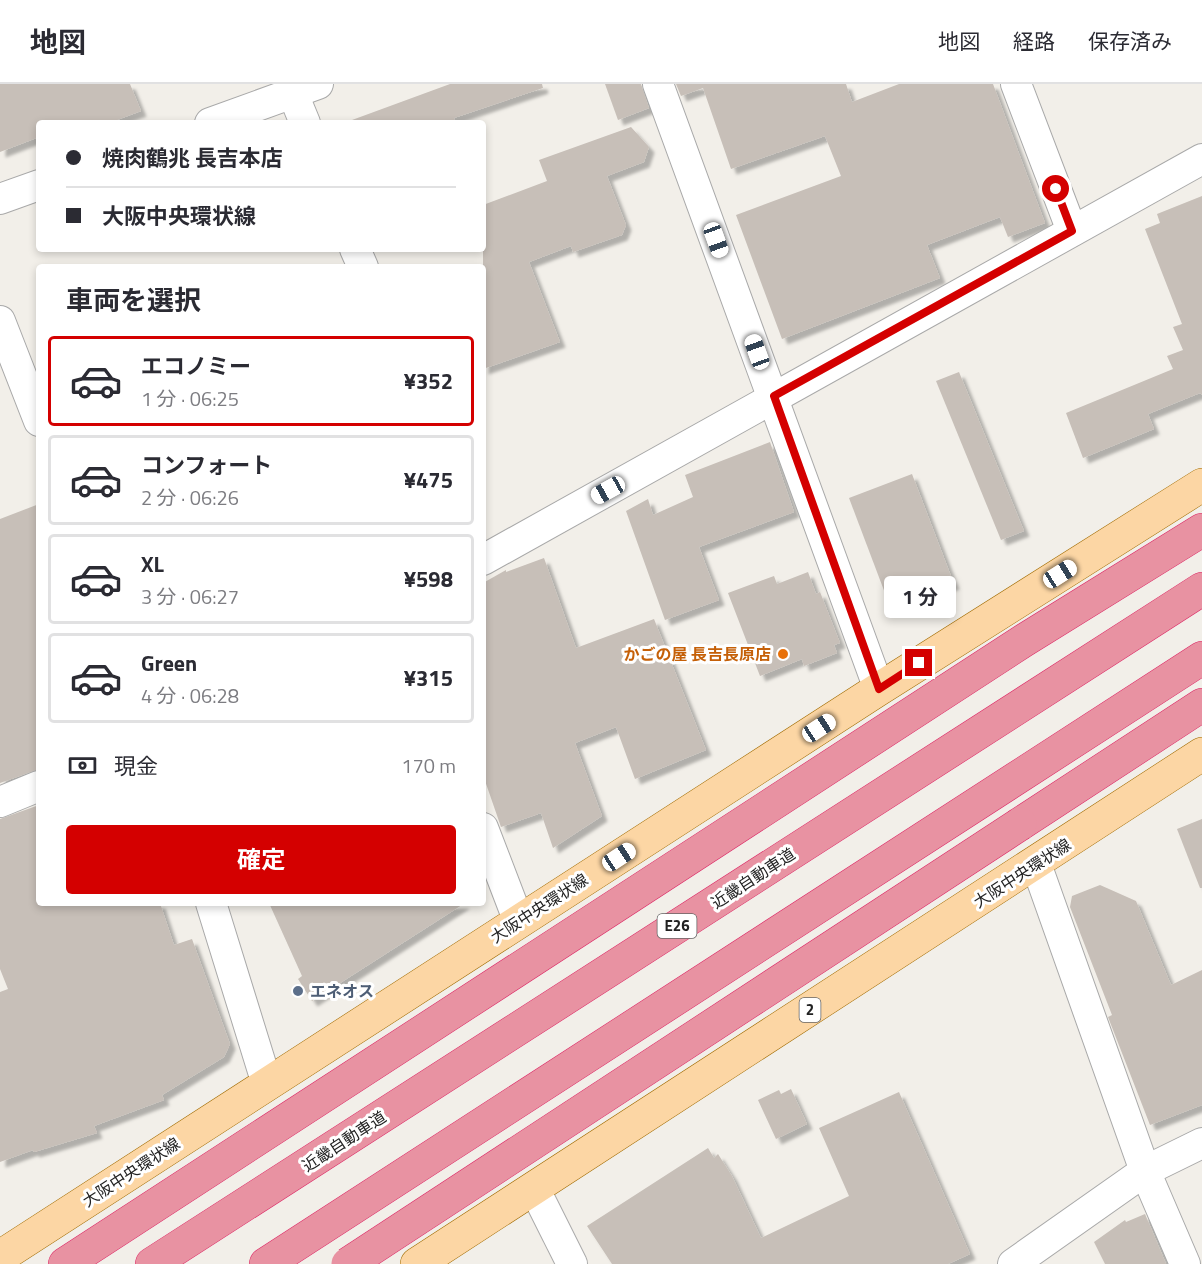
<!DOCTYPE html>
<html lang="ja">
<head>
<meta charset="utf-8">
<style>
	body { margin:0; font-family:"Titillium Web","Noto Sans JP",sans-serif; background:#f2f2f3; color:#2b2b33; height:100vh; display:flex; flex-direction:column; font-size:22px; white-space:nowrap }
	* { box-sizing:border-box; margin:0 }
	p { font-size:20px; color:#7c7c81 }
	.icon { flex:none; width:33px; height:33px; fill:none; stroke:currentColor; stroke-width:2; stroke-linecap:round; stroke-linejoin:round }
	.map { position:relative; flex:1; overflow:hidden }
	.side { position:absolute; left:36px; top:180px; width:450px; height:642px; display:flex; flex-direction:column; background:#fff; border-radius:6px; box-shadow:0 3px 9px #0003 }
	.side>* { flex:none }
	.guide { position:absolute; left:36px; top:36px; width:450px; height:132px; border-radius:6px; box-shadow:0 3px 9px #0003; display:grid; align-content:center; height:132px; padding:0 30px; background:#fff }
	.end { position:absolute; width:27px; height:27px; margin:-14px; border:8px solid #d40000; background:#fff; box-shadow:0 0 0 3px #fff }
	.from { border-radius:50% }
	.bubble { position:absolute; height:42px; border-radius:6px; background:#fff; box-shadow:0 3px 9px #0003; font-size:20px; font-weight:700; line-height:42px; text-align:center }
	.car { position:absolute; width:18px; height:36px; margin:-18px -9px; border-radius:8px; box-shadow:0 0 4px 2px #0007; background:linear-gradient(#fff 24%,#345 0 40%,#fff 0 76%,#345 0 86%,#fff 0) }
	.guide b { display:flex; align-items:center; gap:21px; height:57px; font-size:22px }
	.guide b+b { border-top:2px solid #e1e1e2 }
	.guide i { width:15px; height:15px; background:#2b2b33 }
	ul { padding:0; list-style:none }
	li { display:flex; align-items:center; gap:18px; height:90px; margin:0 12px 9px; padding:0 18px; border:3px solid #e1e1e2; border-radius:6px }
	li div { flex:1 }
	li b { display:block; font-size:22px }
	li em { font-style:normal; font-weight:700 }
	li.current { border-color:#d40000 }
	li>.icon { width:54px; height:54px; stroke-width:1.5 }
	h2 { padding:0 30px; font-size:27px; line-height:72px }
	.pay { display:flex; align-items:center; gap:15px; height:66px; padding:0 30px; font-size:22px }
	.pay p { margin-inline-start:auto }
	.button { display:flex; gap:12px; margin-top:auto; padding:12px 30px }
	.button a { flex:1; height:69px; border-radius:6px; background:#d40000; color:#fff; font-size:24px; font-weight:700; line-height:69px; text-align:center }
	header { display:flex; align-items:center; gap:36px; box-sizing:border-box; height:84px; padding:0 30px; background:#fff; border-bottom:2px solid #e1e1e2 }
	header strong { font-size:28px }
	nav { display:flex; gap:33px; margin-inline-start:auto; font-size:21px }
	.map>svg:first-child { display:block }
</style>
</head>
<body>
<header>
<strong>地図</strong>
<nav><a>地図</a><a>経路</a><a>保存済み</a></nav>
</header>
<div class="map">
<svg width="1202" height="1180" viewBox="0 0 1202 1180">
	<defs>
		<filter id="shadow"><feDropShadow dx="5.5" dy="5.5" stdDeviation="1.5" flood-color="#0004"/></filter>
	</defs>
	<rect width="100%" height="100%" fill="#f2efe9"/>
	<g fill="#c7bfb8" filter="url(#shadow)">
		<polygon points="0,0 130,0 141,27 109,39 39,39 39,53 0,68"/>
		<polygon points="450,0 542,0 543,4 454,34 456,39 353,39 352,36"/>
		<polygon points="605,0 641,0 649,24 618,36"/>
		<polygon points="676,0 846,0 852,18 899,0 993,0 1045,139 1008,153 1000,133 927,161 940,194 782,255 736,131 841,92 825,52 731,85 703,4 681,12"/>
		<polygon points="631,43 649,63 644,78 607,92 626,141 622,151 573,168 571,162 529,178 560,258 483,285 483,121 547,97 539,76"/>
		<polygon points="1202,112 1202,311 1200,309 1148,330 1154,345 1083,374 1066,329 1173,285 1167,272 1183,266 1173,243 1182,240 1145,145 1160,139 1157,130"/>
		<polygon points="959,288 1024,447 1001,456 936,297"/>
		<polygon points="770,358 794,428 699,463 719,516 665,536 626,427 648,415 653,431 693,413 685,391"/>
		<polygon points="912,390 954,500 891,525 849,414"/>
		<polygon points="39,420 39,685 0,699 0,435"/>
		<polygon points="544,474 576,564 654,535 706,666 635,695 616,643 575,659 602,732 553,764 541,729 501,743 483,691 483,499 506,486 506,488"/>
		<polygon points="808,488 816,510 820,508 840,559 834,561 837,569 804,582 802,575 760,592 728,509 774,492 777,500"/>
		<polygon points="39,721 39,819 160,819 174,861 192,855 230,960 224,973 162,1011 164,1016 94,1042 97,1049 34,1068 33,1066 0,1078 0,908 8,905 0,885 0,735"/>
		<polygon points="1202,735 1202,804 1200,804 1177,745"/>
		<polygon points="1100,801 1136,817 1171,901 1202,886 1202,1021 1150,1041 1108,933 1112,931 1070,823 1072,812"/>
		<polygon points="269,819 465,819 312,917 298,895 302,892"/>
		<polygon points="791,1005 807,1040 776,1055 758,1016 779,1006 781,1010"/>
		<polygon points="899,1008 970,1170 948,1180 612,1180 587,1142 708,1064 714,1074 718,1070 732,1092 761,1154 849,1112 819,1044"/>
		<polygon points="1145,1130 1166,1180 1105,1180 1094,1158 1125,1136 1126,1138"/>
	</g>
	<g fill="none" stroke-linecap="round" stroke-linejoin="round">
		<defs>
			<g id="minor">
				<polyline points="289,0 305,39"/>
				<polyline points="658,0 879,605"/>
				<polyline points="1016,0 1072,147"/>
				<polyline points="210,39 318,0"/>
				<polyline points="0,115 39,101"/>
				<polyline points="355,165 363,183"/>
				<polyline points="0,237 39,337"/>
				<polyline points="483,476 1202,75"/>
				<polyline points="0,718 39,702"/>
				<polyline points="483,744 519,838"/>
				<polyline points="1036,780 1145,1087 1185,1180"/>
				<polyline points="211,819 267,1000"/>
				<polyline points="534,1104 572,1180"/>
				<polyline points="1013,1180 1145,1087 1202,1059"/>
			</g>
			<g id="major">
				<polyline points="0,1173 879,605 1202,401"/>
				<polyline points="417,1180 1202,670"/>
			</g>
			<g id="highway">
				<polyline points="1020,740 1202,621"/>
				<polyline points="65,1180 1023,557 1202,446"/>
				<polyline points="152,1180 1202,505"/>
				<polyline points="266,1180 1202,574"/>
			</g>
		</defs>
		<use href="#minor" stroke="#a9a9a9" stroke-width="32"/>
		<use href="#major" stroke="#a06b00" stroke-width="34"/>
		<use href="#highway" stroke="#dc2a67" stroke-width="34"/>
		<use href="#minor" stroke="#fff" stroke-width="30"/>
		<use href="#major" stroke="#fcd6a4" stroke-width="33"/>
		<use href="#highway" stroke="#e892a2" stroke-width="33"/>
		<defs>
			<polyline id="highway-bridge" points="348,1180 1020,740"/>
		</defs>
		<use href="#highway-bridge" stroke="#dc2a67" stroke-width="34" stroke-linecap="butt"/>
		<use href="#highway-bridge" stroke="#e892a2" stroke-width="33"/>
	</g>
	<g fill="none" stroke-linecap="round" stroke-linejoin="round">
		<polyline stroke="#d40000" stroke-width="8" points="919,579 879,605 774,312 1072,147 1056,105"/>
	</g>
	<circle fill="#e8710a" stroke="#fff" stroke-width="2" cx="783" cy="570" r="6"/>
	<circle fill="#5c6f8a" stroke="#fff" stroke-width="2" cx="298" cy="907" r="6"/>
	<g text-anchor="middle" stroke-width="6" stroke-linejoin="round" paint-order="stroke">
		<g fill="#fff" stroke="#646464" stroke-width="1.5">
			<rect x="657.5" y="830" width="39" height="24" rx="4.5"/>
			<rect x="799.5" y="914" width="21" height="24" rx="4.5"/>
		</g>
		<g font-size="15" font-weight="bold" fill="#222">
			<text x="677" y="847">E26</text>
			<text x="810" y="931">2</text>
		</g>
		<g font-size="16" font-weight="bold" fill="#c56008" stroke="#fff" text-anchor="end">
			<text x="771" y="576">かごの屋 長吉長原店</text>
		</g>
		<g font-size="16" fill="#222" stroke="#fff">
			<text transform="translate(1022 789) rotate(-33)" y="6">大阪中央環状線</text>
			<text transform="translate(753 794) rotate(-33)" y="6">近畿自動車道</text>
			<text transform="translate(539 824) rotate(-33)" y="6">大阪中央環状線</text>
			<text transform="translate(344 1057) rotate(-33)" y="6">近畿自動車道</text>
			<text transform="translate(131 1088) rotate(-33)" y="6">大阪中央環状線</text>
		</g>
		<g font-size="16" font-weight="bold" fill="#4e5e75" stroke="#fff" text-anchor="start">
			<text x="310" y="913">エネオス</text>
		</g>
	</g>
</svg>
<i class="end from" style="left:1056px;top:105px"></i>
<i class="end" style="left:919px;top:579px"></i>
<div class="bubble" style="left:884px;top:492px;width:72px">1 分</div>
<i class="car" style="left:716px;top:156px;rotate:160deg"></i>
<i class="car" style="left:757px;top:268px;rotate:340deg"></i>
<i class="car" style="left:608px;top:406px;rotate:241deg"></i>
<i class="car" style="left:1060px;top:490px;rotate:58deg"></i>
<i class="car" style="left:819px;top:644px;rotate:57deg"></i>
<i class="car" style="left:619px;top:773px;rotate:57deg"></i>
<div class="guide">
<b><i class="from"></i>焼肉鶴兆 長吉本店</b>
<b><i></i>大阪中央環状線</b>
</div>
<section class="side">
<h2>車両を選択</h2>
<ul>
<li class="current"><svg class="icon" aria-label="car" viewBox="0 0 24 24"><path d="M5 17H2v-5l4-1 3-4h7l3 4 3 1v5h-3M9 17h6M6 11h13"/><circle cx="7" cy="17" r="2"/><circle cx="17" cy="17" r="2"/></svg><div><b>エコノミー</b><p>1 分 · 06:25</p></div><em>¥352</em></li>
<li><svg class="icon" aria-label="car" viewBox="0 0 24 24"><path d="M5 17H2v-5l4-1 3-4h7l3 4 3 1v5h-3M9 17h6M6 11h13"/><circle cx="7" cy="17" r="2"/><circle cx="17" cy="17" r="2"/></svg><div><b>コンフォート</b><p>2 分 · 06:26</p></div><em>¥475</em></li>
<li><svg class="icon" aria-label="car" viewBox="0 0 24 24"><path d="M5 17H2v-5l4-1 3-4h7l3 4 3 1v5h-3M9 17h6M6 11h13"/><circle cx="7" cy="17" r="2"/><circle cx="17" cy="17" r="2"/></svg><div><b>XL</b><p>3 分 · 06:27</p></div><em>¥598</em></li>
<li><svg class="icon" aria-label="car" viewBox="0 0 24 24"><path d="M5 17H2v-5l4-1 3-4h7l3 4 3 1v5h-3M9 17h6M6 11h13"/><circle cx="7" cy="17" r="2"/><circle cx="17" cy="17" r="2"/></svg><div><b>Green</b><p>4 分 · 06:28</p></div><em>¥315</em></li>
</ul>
<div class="pay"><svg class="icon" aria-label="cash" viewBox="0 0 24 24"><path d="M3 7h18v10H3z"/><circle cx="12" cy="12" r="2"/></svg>現金<p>170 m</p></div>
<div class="button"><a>確定</a></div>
</section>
</div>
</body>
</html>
